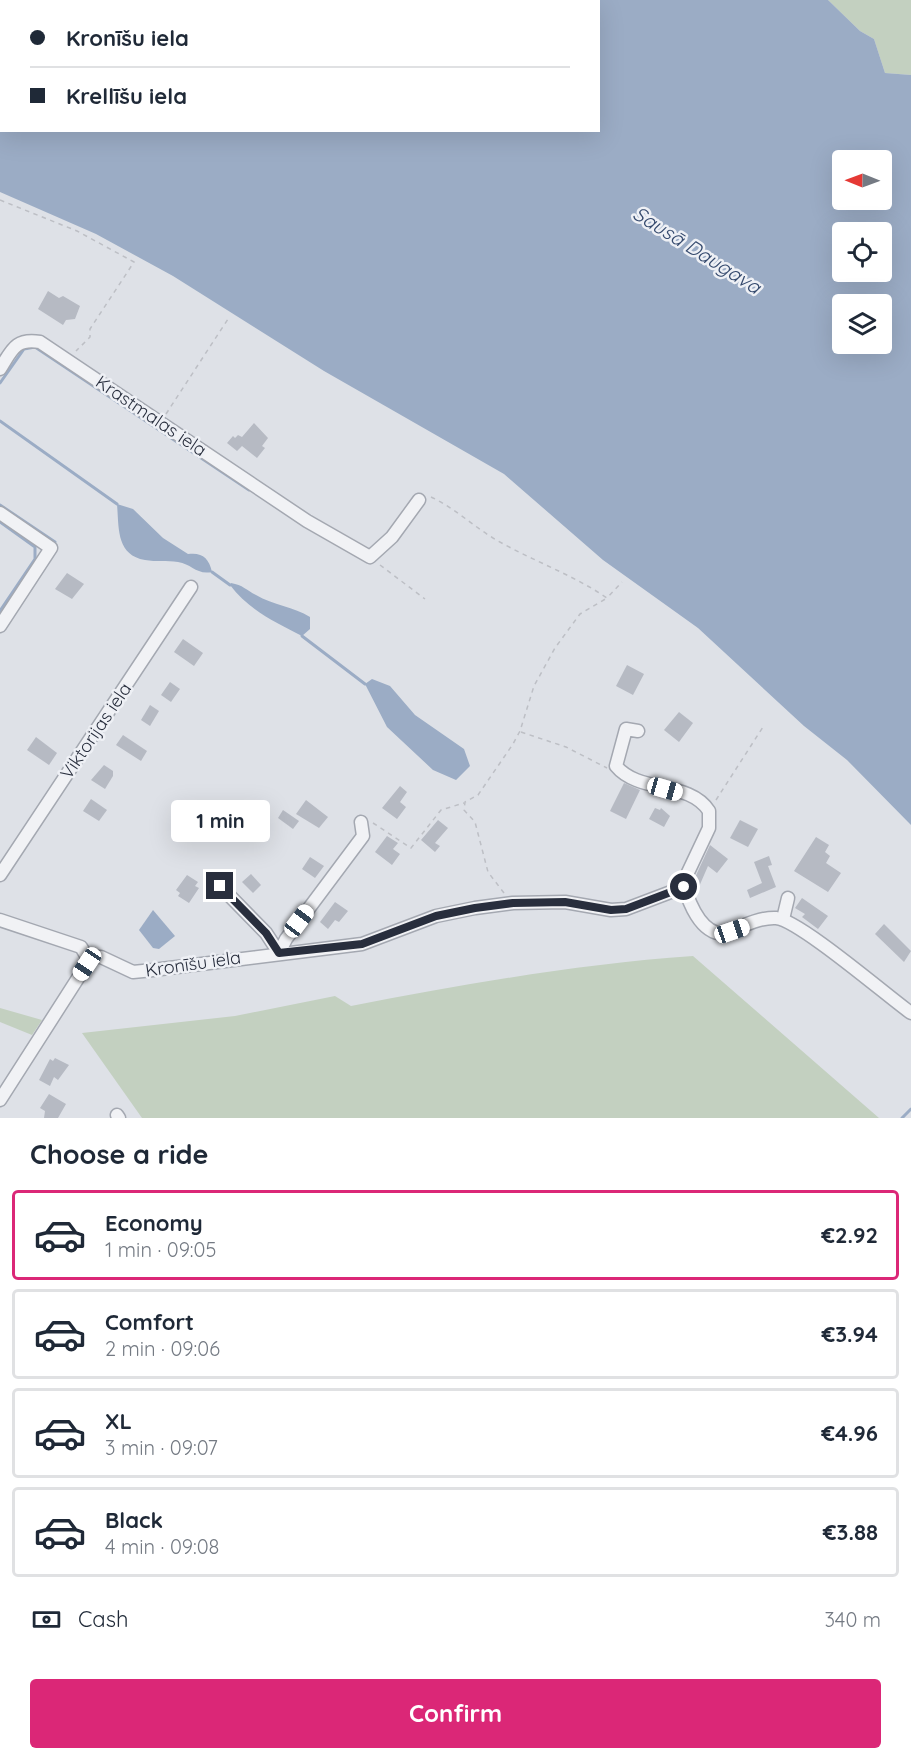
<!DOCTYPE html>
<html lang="en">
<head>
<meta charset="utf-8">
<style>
	body { margin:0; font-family:Quicksand,sans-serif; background:#f6f6f7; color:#1f2937; height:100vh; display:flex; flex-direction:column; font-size:22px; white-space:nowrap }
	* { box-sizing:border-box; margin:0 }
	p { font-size:20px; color:#747a83 }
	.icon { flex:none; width:33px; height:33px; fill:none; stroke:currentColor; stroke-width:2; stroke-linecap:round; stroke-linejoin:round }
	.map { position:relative; height:1118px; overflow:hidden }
	.sheet { display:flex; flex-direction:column; background:#fff; flex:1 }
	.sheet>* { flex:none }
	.hud { position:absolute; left:0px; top:0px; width:600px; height:132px; box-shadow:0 6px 24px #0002; display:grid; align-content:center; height:132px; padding:0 30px; background:#fff }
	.needle { width:39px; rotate:271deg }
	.buttons { position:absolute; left:832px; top:150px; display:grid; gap:12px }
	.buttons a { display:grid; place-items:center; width:60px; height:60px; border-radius:6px; background:#fff; box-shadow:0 6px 24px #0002; font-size:30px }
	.end { position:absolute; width:27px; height:27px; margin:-14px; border:8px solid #282e3d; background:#fff; box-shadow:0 0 0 3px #fff }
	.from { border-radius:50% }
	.bubble { position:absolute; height:42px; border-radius:6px; background:#fff; box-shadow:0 6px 24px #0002; font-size:20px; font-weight:800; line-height:42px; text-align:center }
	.car { position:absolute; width:18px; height:36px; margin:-18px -9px; border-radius:8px; box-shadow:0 0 4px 2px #0007; background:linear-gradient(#fff 24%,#345 0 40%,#fff 0 76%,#345 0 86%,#fff 0) }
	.hud b { display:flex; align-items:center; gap:21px; height:57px; font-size:22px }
	.hud b+b { border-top:2px solid #e0e1e3 }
	.hud i { width:15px; height:15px; background:#1f2937 }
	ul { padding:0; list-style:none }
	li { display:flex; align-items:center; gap:18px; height:90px; margin:0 12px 9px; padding:0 18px; border:3px solid #e0e1e3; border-radius:6px }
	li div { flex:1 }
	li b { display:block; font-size:22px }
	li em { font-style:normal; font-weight:800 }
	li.on { border-color:#db2777 }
	li>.icon { width:54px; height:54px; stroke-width:1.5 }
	h2 { padding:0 30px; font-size:27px; line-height:72px }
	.pay { display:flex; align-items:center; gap:15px; height:66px; padding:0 30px; font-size:22px }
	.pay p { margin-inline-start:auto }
	.cta { display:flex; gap:12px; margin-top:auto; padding:12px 30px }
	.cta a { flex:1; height:69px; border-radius:6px; background:#db2777; color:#fff; font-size:24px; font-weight:800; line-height:69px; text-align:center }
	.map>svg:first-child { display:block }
</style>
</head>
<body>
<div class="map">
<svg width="911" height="1118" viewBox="0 0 911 1118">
	<rect width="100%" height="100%" fill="#dee1e7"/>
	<g fill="#c3d0c0">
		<polygon points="828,0 911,0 911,75 885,73 874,39 860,31"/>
		<path d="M693,956L879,1118H142L82,1033L235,1016L335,996L351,1006C465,984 578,964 693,956Z"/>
		<polygon points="0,1008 42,1020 32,1035 0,1022"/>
	</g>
	<g fill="#9bacc5" fill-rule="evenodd">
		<path d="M0,0H828L860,31L874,39L885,73L911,75V825L847,760L804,726L698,628L603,560L504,474L324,371L173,276L96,234L0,192ZM2,2H598V130H2ZM882,160V200H843V160ZM843,232H882V272H843ZM843,304H882V344H843Z"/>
		<path d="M117,504L133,509L163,538L188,554C202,552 209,558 212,572C196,575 192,564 178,562C167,560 156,562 145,560C116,555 119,528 117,504Z"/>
		<path d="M231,583C243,585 246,590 256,595C273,605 294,607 310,617V629L302,636C275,622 249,610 230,585Z"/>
		<polygon points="372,679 390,686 415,715 464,749 470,766 456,780 433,770 387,727 365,684"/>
		<polygon points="153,910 175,936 159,949 153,948 139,930"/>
	</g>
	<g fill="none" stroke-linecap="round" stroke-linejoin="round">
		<g stroke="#9bacc5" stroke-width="3">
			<polyline points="0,383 24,349 35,347 249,490"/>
			<polyline points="0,421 117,504"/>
			<polyline points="0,505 55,542"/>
			<polyline points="0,522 35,547 35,559 0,611"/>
			<polyline points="212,572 230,585"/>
			<polyline points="302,636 365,684"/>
			<polyline points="902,1118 911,1109"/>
		</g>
	</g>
	<g fill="#b6bac3">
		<polygon points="48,291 59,298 63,296 80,306 75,319 66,320 63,325 38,309"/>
		<polygon points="254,423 268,438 262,446 265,448 257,458 242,446 237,451 227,443 233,436 235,438 238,435 242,437"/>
		<polygon points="67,573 84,584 72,599 55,589"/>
		<polygon points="183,639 203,653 194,666 174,652"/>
		<polygon points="627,665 644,674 633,695 616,686"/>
		<polygon points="170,682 180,689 171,702 161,695"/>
		<polygon points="150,705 159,711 150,726 141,720"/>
		<polygon points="679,712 693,723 679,742 664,730"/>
		<polygon points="123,735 147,751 141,761 116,745"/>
		<polygon points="36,737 57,753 49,765 27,750"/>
		<polygon points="104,765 113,771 113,776 105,789 91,780"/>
		<polygon points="624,783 640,790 626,819 610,811"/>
		<polygon points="400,786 407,792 400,802 406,807 397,819 382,808"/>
		<polygon points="91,799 107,810 99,821 83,811"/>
		<polygon points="306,800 328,817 319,828 296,814"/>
		<polygon points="655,808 660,810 661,808 670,816 664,827 649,819"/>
		<polygon points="283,810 299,821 293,829 278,818"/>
		<polygon points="438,820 448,828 435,843 440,846 435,852 421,840"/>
		<polygon points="740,820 758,829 748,847 730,838"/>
		<polygon points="387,836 398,843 393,849 400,854 392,865 375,852"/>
		<polygon points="816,837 829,845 825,852 830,856 826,863 841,873 828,892 794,871"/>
		<polygon points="710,845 728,859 717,873 708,866 698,889 692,884"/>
		<polygon points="769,856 772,865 768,866 776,887 750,898 747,890 762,883 754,862"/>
		<polygon points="310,857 324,866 315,878 302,869"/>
		<polygon points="251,874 261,885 253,893 242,882"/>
		<polygon points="187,875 198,882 195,886 199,888 189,903 178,896 180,893 176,890"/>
		<polygon points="802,898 828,916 818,929 802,917 805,914 795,908"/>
		<polygon points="335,902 348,911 339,922 335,920 328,929 320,922"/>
		<polygon points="884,924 911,951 904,962 875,934"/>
		<polygon points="55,1058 69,1065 58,1080 54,1077 50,1086 39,1080 50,1059 53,1061"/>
		<polygon points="49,1094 66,1104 58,1118 44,1118 45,1111 40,1108"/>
	</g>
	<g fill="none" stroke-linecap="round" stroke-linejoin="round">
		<defs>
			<g id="minor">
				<path d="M0,369C12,350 15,338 40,342L307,521L370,557L392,537L419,500"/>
				<polyline points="0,513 51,548 0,626"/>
				<path d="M638,731L626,729L616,766C639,794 689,780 709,811V828L683,883C689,903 700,933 723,934C738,928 759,917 776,918C799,920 886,995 911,1013"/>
				<polyline points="0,875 191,587"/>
				<polyline points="220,886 266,933 279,953 286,939 363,836 361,822"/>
				<polyline points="783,919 788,898"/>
				<polyline points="0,920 81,947 87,957"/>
				<polyline points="87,957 101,957 133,972 153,970 362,944 436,916 475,908 513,903 565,902 611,910 626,909 684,887"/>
				<polyline points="0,1100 87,964 87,957"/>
				<polyline points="117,1115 119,1118"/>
			</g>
		</defs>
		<use href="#minor" stroke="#a4a8b1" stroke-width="15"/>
		<g stroke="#bdbfc5" stroke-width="1.5" stroke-dasharray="4.5 4.5" stroke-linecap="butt">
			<polyline points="0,200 77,231 134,262 90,329 90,337 76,351"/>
			<polyline points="166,414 228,319"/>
			<path d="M431,497C453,507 472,525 493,538C530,560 572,574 607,598L622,582"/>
			<polyline points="380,565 425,599"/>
			<polyline points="521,732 566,747 607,768"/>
			<polyline points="716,800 763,727"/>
			<polyline points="373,823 411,848 441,810 464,803"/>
			<polyline points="504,893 488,872 475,822 464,810 465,802 478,795 513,744 520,731 534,686 555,648 580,614 607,598"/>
		</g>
		<use href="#minor" stroke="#f1f2f5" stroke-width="12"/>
	</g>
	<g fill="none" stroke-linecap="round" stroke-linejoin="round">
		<polyline stroke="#282e3d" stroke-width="8" points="220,886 266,933 279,953 362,944 436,916 475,908 513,903 565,902 611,910 626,909 684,887"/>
	</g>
	<g text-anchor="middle" stroke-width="5" stroke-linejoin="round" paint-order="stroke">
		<g font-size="18" fill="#282e3d" stroke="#eef0f5">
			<text transform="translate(151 416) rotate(34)" y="6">Krastmalas iela</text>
			<text transform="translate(96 731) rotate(-56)" y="6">Viktorijas iela</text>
			<text transform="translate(193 964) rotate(-8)" y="6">Kronīšu iela</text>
		</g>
		<g font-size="20" font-style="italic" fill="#354a6e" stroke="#eef0f5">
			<text transform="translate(697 250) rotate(32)" y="7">Sausā Daugava</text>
		</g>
	</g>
</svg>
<div class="buttons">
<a><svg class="needle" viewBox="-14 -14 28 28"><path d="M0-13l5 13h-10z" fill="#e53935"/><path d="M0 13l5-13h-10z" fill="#747a83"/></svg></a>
<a><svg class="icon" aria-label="locate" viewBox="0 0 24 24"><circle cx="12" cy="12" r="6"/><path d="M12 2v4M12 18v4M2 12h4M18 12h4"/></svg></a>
<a><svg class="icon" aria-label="layers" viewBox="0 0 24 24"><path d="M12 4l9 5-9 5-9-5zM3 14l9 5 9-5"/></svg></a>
</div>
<i class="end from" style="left:684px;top:887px"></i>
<i class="end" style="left:220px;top:886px"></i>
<div class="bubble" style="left:171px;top:800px;width:99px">1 min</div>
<i class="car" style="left:665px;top:789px;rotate:106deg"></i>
<i class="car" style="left:299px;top:921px;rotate:37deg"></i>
<i class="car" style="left:732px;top:931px;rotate:71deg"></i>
<i class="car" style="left:87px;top:964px;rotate:214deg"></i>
<div class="hud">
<b><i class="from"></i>Kronīšu iela</b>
<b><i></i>Krellīšu iela</b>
</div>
</div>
<section class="sheet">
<h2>Choose a ride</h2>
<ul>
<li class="on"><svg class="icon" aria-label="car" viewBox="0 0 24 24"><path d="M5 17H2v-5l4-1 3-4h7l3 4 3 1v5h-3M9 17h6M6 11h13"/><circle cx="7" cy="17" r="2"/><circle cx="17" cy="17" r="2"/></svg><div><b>Economy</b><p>1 min · 09:05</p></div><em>€2.92</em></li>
<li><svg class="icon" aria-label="car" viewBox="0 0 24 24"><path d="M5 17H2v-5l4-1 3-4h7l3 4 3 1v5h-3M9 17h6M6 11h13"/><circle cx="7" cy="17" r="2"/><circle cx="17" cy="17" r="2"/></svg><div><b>Comfort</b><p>2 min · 09:06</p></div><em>€3.94</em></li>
<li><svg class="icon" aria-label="car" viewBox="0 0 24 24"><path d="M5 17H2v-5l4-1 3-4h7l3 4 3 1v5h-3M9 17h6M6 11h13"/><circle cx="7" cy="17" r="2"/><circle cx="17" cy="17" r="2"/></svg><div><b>XL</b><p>3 min · 09:07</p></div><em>€4.96</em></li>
<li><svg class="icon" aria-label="car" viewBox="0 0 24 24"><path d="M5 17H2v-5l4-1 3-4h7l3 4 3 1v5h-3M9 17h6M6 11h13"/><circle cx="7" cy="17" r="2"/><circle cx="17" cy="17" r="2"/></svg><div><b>Black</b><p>4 min · 09:08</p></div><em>€3.88</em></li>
</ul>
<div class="pay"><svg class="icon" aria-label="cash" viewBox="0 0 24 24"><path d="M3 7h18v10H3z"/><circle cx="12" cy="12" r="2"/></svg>Cash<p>340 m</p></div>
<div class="cta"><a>Confirm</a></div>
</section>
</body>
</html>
